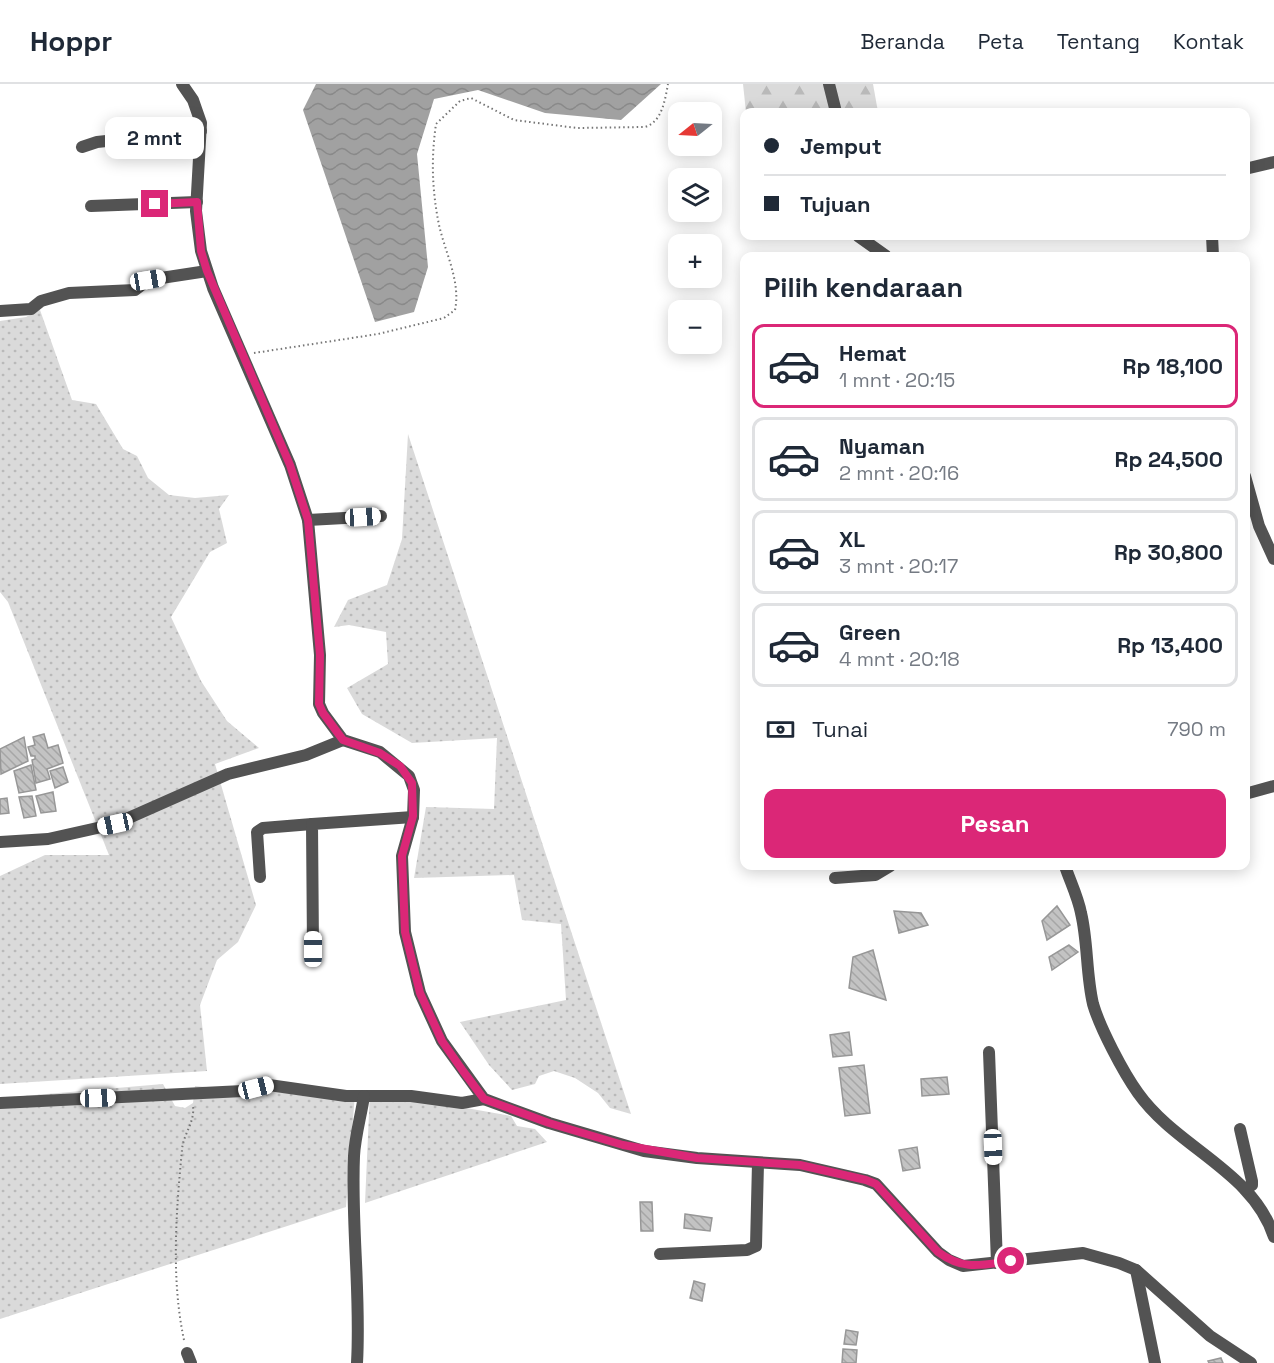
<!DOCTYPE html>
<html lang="id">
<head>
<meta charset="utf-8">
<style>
	body { margin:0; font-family:"Space Grotesk",sans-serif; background:#f2f2f3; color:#1f2937; height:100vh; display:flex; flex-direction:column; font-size:22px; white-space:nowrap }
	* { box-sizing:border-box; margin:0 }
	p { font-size:20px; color:#747a83 }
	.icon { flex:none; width:33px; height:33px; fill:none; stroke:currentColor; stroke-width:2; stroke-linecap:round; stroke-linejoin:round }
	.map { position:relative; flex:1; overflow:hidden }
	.side { position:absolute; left:740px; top:168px; width:510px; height:618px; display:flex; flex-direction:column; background:#fff; border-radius:12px; box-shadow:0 3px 15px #0003 }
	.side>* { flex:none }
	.guide { position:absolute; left:740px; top:24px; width:510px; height:132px; border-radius:12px; box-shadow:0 3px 15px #0003; display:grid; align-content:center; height:132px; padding:0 24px; background:#fff }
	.needle { width:39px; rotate:252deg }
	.buttons { position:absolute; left:668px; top:18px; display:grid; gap:12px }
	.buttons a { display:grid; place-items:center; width:54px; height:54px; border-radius:12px; background:#fff; box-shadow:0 3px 15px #0003; font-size:30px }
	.end { position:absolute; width:27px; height:27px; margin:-14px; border:8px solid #db2777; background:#fff; box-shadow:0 0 0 3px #fff }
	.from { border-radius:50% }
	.bubble { position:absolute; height:42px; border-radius:12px; background:#fff; box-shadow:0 3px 15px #0003; font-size:20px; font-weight:600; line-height:42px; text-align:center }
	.car { position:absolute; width:18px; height:36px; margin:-18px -9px; border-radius:8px; box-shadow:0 0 4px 2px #0007; background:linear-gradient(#fff 24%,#345 0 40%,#fff 0 76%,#345 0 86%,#fff 0) }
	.guide b { display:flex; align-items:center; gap:21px; height:57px; font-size:22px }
	.guide b+b { border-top:2px solid #e0e1e3 }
	.guide i { width:15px; height:15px; background:#1f2937 }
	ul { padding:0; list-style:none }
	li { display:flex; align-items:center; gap:18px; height:84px; margin:0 12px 9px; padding:0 12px; border:3px solid #e0e1e3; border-radius:12px }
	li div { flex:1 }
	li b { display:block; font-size:22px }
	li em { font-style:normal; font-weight:600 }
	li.active { border-color:#db2777 }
	li>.icon { width:54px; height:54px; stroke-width:1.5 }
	h2 { padding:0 24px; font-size:27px; line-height:72px }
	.pay { display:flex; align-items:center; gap:15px; height:66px; padding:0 24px; font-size:22px }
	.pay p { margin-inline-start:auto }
	.cta { display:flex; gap:12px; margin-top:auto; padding:12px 24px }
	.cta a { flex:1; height:69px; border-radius:12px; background:#db2777; color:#fff; font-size:24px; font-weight:600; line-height:69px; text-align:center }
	header { display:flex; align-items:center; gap:36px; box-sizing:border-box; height:84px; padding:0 30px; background:#fff; border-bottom:2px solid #e0e1e3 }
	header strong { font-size:28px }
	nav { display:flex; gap:33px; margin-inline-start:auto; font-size:21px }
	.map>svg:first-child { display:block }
</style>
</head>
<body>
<header>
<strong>Hoppr</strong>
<nav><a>Beranda</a><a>Peta</a><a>Tentang</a><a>Kontak</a></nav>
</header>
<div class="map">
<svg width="1274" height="1279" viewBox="0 0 1274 1279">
	<defs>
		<pattern id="grass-dots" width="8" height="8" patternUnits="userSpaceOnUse" patternTransform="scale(1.5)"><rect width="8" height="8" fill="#dadada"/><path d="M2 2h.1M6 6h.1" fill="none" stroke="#b9b9b9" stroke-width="1.8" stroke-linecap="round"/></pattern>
		<pattern id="forest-firs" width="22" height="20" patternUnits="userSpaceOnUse" patternTransform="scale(1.5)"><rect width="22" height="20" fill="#dadada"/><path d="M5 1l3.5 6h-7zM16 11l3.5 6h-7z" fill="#b9b9b9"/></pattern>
		<pattern id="water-waves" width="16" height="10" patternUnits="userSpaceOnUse" patternTransform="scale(1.5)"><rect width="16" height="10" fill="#a1a1a1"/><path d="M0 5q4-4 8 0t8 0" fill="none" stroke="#898989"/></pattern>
		<pattern id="building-back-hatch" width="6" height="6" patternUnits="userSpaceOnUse" patternTransform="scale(1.5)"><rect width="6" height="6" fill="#c3c3c3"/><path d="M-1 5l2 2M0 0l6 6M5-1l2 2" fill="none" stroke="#a6a6a6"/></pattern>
	</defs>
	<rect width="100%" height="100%" fill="#fff"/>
	<g fill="url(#grass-dots)">
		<polygon points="40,226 72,316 96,320 123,365 137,372 148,394 169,411 195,414 229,411 219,425 227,459 210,468 171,533 201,597 227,637 259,664 215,680 256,821 238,858 217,876 200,921 207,987 0,1000 0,792 45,771 109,771 8,518 0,508 0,237 26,233"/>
		<polygon points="408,350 631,1030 610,1024 598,1009 575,994 554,987 539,992 535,1000 512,1006 489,981 460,938 566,916 561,840 522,836 514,791 414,794 426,723 494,725 497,654 412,659 362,630 347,604 388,580 386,548 349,541 334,543 348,516 387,501 402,455"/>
		<polygon points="257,994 355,1010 346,1123 0,1235 0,1014 163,1000 175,1022 185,1024 193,1019 195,1002 251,1007"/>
		<polygon points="370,1007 511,1032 517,1042 535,1045 547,1058 365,1119"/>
	</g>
	<polygon fill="url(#forest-firs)" points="743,0 873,0 878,28 746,28"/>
	<polygon fill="url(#water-waves)" points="316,0 661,0 621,36 545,29 478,6 434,15 417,70 428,183 414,228 375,238 303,26"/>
	<g fill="url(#building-back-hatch)" stroke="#979797" stroke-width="1.5">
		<polygon points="44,650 48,664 58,661 63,679 47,685 50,695 36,699 32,676 35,675 35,672 31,672 28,663 35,661 33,653"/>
		<polygon points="24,653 28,677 1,690 0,665"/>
		<polygon points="31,681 36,706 19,709 14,687"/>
		<polygon points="63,683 68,698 55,704 50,687"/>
		<polygon points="53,708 56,727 41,729 36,712"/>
		<polygon points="32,712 36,732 24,734 19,713"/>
		<polygon points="7,714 9,729 0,730 0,715"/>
		<polygon points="1057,822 1070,841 1047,856 1042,837"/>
		<polygon points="894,827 921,829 928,841 899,849"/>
		<polygon points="1069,861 1078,868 1052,886 1049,873"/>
		<polygon points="873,866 886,916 849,904 853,873"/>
		<polygon points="849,948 852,971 833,973 830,951"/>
		<polygon points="864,981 870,1029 845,1032 839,984"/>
		<polygon points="947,993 949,1010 922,1012 921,995"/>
		<polygon points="917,1063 920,1084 903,1087 899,1066"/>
		<polygon points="640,1118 652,1118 653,1147 641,1147"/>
		<polygon points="685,1130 712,1134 710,1147 684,1144"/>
		<polygon points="694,1197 705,1200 702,1217 690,1214"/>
		<polygon points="846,1246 858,1248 856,1261 844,1260"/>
		<polygon points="843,1265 857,1266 856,1279 842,1279"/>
		<polygon points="1221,1274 1223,1279 1209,1279 1208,1277"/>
	</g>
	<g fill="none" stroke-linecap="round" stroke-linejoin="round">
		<g stroke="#757575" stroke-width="2" stroke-dasharray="1.5 3" stroke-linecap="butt">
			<path d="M254,269L378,250L444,234L455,226C461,198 445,168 439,141C432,106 431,75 436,40L460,17L471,14L514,36L577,44L645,43C662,38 665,16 668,0"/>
			<path d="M184,1256C171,1195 176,1128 182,1066C183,1050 195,1039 193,1022"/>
		</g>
		<g stroke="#535353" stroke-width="12">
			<polyline points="829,0 836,28"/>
			<polyline points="82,63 97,58 201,47"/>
			<polyline points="1245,85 1274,78"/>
			<polyline points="91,122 197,118"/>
			<polyline points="858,152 886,172"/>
			<polyline points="1212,152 1213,172"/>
			<polyline points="0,227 31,225 41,217 69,209 135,206 148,196 207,187"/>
			<polyline points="1245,392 1259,442 1274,475"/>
			<polyline points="308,436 381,432"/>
			<polyline points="1245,710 1274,702"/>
			<polyline points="0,758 48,755 115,740 228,690 306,671 343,656"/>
			<path d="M1065,782C1070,797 1078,813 1081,829C1088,858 1086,890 1093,920C1100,944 1123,988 1138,1009C1177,1064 1253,1087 1274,1153"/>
			<polyline points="260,793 257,748 263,744 312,740"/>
			<polyline points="835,794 875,791 890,782"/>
			<polyline points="313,865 312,740 413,733"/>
			<polyline points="989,968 997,1179"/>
			<polyline points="0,1019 243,1007 269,1001 346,1012 411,1012 462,1019 484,1015"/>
			<polyline points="1240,1045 1252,1097 1252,1101 1245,1105"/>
			<polyline points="660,1170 747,1166 756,1162 758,1079"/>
			<polyline points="1136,1186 1155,1279"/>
			<polyline points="187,1269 191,1279"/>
			<path d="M357,1279C361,1210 351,1141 354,1072C355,1052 361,1032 364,1012"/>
		</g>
		<polyline stroke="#535353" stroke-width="12" points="182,0 193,16 201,39 196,127 201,167 213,204 290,381 308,436 320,571 319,620 323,629 343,656 380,668 409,692 414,706 413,733 402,772 405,848 420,909 442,957 484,1015 549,1039 644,1067 697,1074 800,1081 865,1096 876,1100 938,1168 949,1176 963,1182 1083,1169 1119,1179 1136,1186 1210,1252 1251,1279"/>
	</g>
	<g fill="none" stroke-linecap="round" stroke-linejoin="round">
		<path stroke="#db2777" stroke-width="8" d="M155,120L197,118L201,167L207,187L290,381L308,436L320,571L319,620L323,629L343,656L380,669L400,682L412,699L413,732L402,772L405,848L420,909L442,957L463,987L484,1015L549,1039L623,1061L697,1074L800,1081L866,1096L876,1100L938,1168C964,1187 981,1181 1011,1177"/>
	</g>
</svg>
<div class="buttons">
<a><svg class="needle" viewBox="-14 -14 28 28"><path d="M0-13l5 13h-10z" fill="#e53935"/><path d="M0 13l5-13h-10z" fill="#747a83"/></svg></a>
<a><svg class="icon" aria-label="layers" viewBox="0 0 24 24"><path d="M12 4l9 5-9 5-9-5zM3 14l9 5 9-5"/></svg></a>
<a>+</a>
<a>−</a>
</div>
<i class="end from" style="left:1011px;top:1177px"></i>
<i class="end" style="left:155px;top:120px"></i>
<div class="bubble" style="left:105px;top:33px;width:99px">2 mnt</div>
<i class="car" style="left:148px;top:196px;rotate:81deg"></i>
<i class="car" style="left:363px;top:433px;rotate:87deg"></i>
<i class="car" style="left:115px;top:740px;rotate:258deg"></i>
<i class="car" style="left:313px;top:865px;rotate:0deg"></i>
<i class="car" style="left:256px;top:1004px;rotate:76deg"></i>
<i class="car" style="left:98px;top:1014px;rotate:88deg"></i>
<i class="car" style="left:993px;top:1063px;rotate:178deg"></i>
<div class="guide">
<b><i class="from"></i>Jemput</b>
<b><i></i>Tujuan</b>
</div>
<section class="side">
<h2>Pilih kendaraan</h2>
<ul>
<li class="active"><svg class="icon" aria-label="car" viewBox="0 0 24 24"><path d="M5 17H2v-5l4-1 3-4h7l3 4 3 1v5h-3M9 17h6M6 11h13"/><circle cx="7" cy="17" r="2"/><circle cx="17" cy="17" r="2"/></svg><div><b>Hemat</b><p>1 mnt · 20:15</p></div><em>Rp 18,100</em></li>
<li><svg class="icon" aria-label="car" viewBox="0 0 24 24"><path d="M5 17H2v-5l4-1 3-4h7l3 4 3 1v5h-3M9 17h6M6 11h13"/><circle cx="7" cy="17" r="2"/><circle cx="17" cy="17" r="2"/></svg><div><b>Nyaman</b><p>2 mnt · 20:16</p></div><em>Rp 24,500</em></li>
<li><svg class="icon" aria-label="car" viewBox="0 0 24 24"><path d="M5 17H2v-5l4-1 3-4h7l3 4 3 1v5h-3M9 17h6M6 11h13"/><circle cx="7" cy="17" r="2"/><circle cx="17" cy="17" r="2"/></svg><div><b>XL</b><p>3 mnt · 20:17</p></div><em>Rp 30,800</em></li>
<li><svg class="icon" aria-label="car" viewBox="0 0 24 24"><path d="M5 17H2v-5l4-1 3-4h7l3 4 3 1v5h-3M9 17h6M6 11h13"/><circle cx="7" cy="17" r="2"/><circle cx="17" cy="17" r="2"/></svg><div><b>Green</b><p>4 mnt · 20:18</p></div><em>Rp 13,400</em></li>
</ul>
<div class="pay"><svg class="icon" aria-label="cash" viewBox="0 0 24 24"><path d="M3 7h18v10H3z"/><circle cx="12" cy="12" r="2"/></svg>Tunai<p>790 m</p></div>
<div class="cta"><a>Pesan</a></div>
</section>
</div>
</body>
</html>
